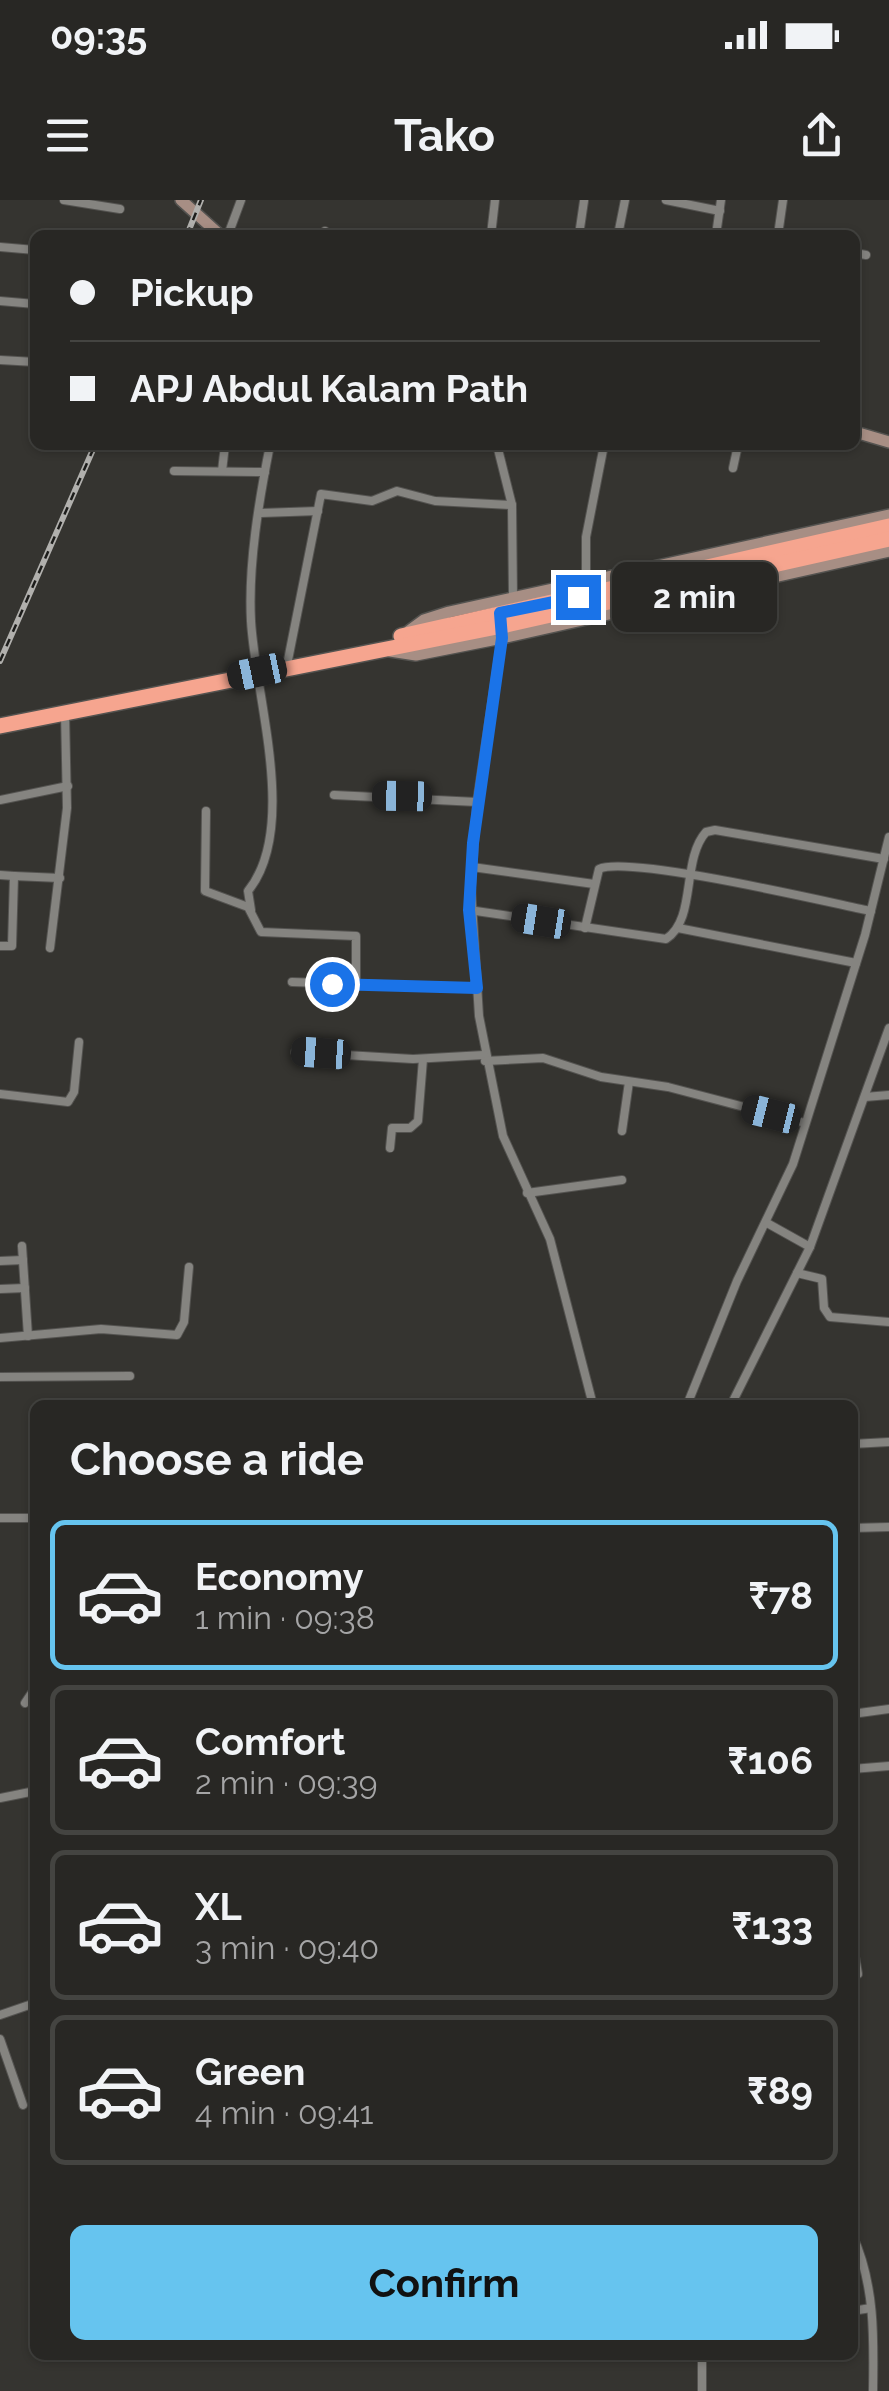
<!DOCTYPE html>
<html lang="en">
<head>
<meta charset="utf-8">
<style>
	body { margin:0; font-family:Raleway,sans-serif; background:#302f2c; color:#f1f3f6; height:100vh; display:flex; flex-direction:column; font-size:38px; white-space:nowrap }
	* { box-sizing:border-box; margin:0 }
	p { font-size:32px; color:#a5a5a6 }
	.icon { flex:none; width:55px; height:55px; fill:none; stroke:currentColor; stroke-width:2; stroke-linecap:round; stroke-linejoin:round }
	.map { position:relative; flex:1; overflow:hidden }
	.sheet { position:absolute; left:30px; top:1200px; width:828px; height:960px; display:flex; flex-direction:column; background:#282724; border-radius:15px; box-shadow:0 2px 8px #0004,0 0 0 2px #444441 }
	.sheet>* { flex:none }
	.top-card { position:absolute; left:30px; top:30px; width:830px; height:220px; border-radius:15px; box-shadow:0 2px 8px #0004,0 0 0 2px #444441; display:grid; align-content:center; height:220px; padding:0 40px; background:#282724 }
	.end { position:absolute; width:45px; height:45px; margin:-22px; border:12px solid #1a73e8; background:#fff; box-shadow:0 0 0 5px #fff }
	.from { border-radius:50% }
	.bubble { position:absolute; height:70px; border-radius:15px; background:#282724; box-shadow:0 2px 8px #0004,0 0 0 2px #444441; font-size:32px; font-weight:700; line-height:70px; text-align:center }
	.car { position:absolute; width:30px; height:60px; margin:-30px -15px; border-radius:12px; box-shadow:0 0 8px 2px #0007; background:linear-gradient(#222 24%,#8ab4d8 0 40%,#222 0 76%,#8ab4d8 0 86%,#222 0) }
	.top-card b { display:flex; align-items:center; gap:35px; height:95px; font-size:38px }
	.top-card b+b { border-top:2px solid #444441 }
	.top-card i { width:25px; height:25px; background:#f1f3f6 }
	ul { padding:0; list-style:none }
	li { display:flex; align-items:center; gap:30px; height:150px; margin:0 20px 15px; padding:0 20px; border:5px solid #444441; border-radius:15px }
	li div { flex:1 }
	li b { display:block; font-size:38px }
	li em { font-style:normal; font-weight:700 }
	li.active { border-color:#66c4ef }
	li>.icon { width:90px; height:90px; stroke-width:1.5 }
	h2 { padding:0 40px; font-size:45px; line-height:120px }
	.cta { display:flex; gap:20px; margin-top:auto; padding:20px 40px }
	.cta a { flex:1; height:115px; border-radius:15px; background:#66c4ef; color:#111; font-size:40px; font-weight:700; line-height:115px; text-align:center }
	.status { display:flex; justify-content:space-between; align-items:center; height:70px; padding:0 50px; background:#282724; direction:ltr }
	.status svg { height:28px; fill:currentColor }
	header { display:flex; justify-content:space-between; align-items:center; height:130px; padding:0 40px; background:#282724; font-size:45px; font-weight:700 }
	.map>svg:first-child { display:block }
</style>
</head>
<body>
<div class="status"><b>09:35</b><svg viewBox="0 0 49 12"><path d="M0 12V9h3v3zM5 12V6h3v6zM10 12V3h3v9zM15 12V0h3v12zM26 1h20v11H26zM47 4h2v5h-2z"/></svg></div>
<header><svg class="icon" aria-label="menu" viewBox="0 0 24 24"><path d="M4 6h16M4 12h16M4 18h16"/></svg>Tako<svg class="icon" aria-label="share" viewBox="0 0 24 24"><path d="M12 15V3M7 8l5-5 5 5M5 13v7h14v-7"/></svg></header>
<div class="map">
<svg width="889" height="2191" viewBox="0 0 889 2191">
	<rect width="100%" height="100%" fill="#353430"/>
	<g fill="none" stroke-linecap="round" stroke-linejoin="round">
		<defs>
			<g id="street">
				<polyline points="64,0 120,9"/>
				<polyline points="666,0 720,11"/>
				<polyline points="115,35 143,34"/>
				<polyline points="228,35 241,0"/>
				<polyline points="324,35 325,31"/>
				<polyline points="491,35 495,0"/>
				<polyline points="579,35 584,1"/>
				<polyline points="618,35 625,0"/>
				<polyline points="716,35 721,0"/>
				<polyline points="778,35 783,0"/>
				<polyline points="0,47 35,50"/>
				<polyline points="855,53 866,55"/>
				<polyline points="0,101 35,104"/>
				<polyline points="0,160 35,162"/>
				<polyline points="497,245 512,305 513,398"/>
				<polyline points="733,268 738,245"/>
				<polyline points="174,271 265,272"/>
				<polyline points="222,271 225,245"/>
				<polyline points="261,313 318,311"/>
				<polyline points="586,383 586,337 604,245"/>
				<polyline points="502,436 477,602 471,687 479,816 503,936 550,1039 593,1205"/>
				<polyline points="287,465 321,294 372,301 397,291 435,301 512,305"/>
				<polyline points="334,595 477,602"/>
				<polyline points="0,600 68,586"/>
				<polyline points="206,611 205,691 248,707 261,732 356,736 356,786"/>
				<polyline points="472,667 594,684"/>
				<polyline points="0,675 14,676 12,746 0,746"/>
				<polyline points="14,676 60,678"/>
				<path d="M251,710L248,691C299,628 255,496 251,421C248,365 259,300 270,245"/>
				<path d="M469,710L666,739C697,719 681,660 706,632L715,630L884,659"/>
				<path d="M585,728L599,669C628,655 827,702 871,711"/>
				<polyline points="678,728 856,763"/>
				<polyline points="50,748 67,608 65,512"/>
				<polyline points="292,782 477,788"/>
				<polyline points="295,852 413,859 484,855"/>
				<polyline points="485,861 543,858 601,877 668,887 805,923"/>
				<polyline points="0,894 68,902 74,892 79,842"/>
				<polyline points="865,897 889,895"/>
				<polyline points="622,931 629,882"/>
				<polyline points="390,948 392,928 410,928 418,921 423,859"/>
				<polyline points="527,993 622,980"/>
				<polyline points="22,1046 28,1136"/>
				<polyline points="810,1047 889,828"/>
				<polyline points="0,1061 23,1060"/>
				<polyline points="797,1073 822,1079 824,1108 830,1117 889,1122"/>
				<polyline points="0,1089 25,1088"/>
				<polyline points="0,1138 101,1129 177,1135 184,1122 189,1067"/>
				<polyline points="0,1177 130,1176"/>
				<polyline points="687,1205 737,1081 793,964 865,735 889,637"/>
				<polyline points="731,1205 810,1047 767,1023"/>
				<polyline points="852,1244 889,1242"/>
				<polyline points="0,1318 35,1318"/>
				<polyline points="852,1328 889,1327"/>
				<polyline points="25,1503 35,1488"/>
				<polyline points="852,1514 889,1509"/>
				<polyline points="852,1569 889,1566"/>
				<polyline points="0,1598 35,1591"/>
				<polyline points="852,1739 858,1774"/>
				<polyline points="0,1815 35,1803"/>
				<polyline points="0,1839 23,1905"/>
				<path d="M852,2034C875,2084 874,2137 873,2191"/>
				<polyline points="852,2111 871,2108"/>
				<polyline points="702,2155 702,2191"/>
			</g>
			<g id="secondary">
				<polyline points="181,0 220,35"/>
				<polyline points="855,232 889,242"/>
				<polyline points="409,431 424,420 449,412 889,315"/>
				<polyline points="390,451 416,455 502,438 889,351"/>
			</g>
			<g id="highway">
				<polyline points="401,436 889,326"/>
				<polyline points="0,526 502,426 889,339"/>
			</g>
		</defs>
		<use href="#street" stroke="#545350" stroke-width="10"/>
		<use href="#secondary" stroke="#545350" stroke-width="14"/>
		<use href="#highway" stroke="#545350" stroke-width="18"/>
		<use href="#street" stroke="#858480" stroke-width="8"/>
		<use href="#secondary" stroke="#a78e84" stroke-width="11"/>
		<use href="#highway" stroke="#f6a58f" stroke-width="15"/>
		<defs>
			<g id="rail">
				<polyline points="187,35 201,0"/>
				<polyline points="0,461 95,245"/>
			</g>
		</defs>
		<use href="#rail" stroke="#b1b0ad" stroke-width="6"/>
		<use href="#rail" stroke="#1c1c1a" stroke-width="2.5" stroke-dasharray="8" stroke-linecap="butt"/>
	</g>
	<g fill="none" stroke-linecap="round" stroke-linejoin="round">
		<polyline stroke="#1a73e8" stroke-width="12" points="332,784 477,788 469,710 473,643 502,438 500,413 578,397"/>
	</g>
</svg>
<i class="end from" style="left:332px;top:784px"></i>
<i class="end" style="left:578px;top:397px"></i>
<div class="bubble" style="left:612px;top:362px;width:165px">2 min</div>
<i class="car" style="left:257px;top:472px;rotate:258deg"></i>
<i class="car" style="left:402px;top:596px;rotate:271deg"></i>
<i class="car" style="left:541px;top:721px;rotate:279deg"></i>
<i class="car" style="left:321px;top:853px;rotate:274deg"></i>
<i class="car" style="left:771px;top:914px;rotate:284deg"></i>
<div class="top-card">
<b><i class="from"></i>Pickup</b>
<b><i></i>APJ Abdul Kalam Path</b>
</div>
<section class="sheet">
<h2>Choose a ride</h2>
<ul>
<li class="active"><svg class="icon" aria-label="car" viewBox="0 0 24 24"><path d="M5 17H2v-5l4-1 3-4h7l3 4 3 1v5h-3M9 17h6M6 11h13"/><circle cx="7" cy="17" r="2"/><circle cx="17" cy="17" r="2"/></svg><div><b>Economy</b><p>1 min · 09:38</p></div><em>₹78</em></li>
<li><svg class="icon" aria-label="car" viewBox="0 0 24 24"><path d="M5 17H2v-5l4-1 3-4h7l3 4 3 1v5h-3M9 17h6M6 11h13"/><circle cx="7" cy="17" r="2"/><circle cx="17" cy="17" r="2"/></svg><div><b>Comfort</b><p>2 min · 09:39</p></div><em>₹106</em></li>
<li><svg class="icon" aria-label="car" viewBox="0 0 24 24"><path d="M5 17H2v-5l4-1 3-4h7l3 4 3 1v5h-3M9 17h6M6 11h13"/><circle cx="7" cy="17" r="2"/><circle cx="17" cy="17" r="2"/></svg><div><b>XL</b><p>3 min · 09:40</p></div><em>₹133</em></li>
<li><svg class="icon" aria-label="car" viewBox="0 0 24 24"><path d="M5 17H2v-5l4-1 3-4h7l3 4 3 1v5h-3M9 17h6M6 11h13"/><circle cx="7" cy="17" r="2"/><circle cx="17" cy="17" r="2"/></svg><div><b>Green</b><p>4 min · 09:41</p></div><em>₹89</em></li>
</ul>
<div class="cta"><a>Confirm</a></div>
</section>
</div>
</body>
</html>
